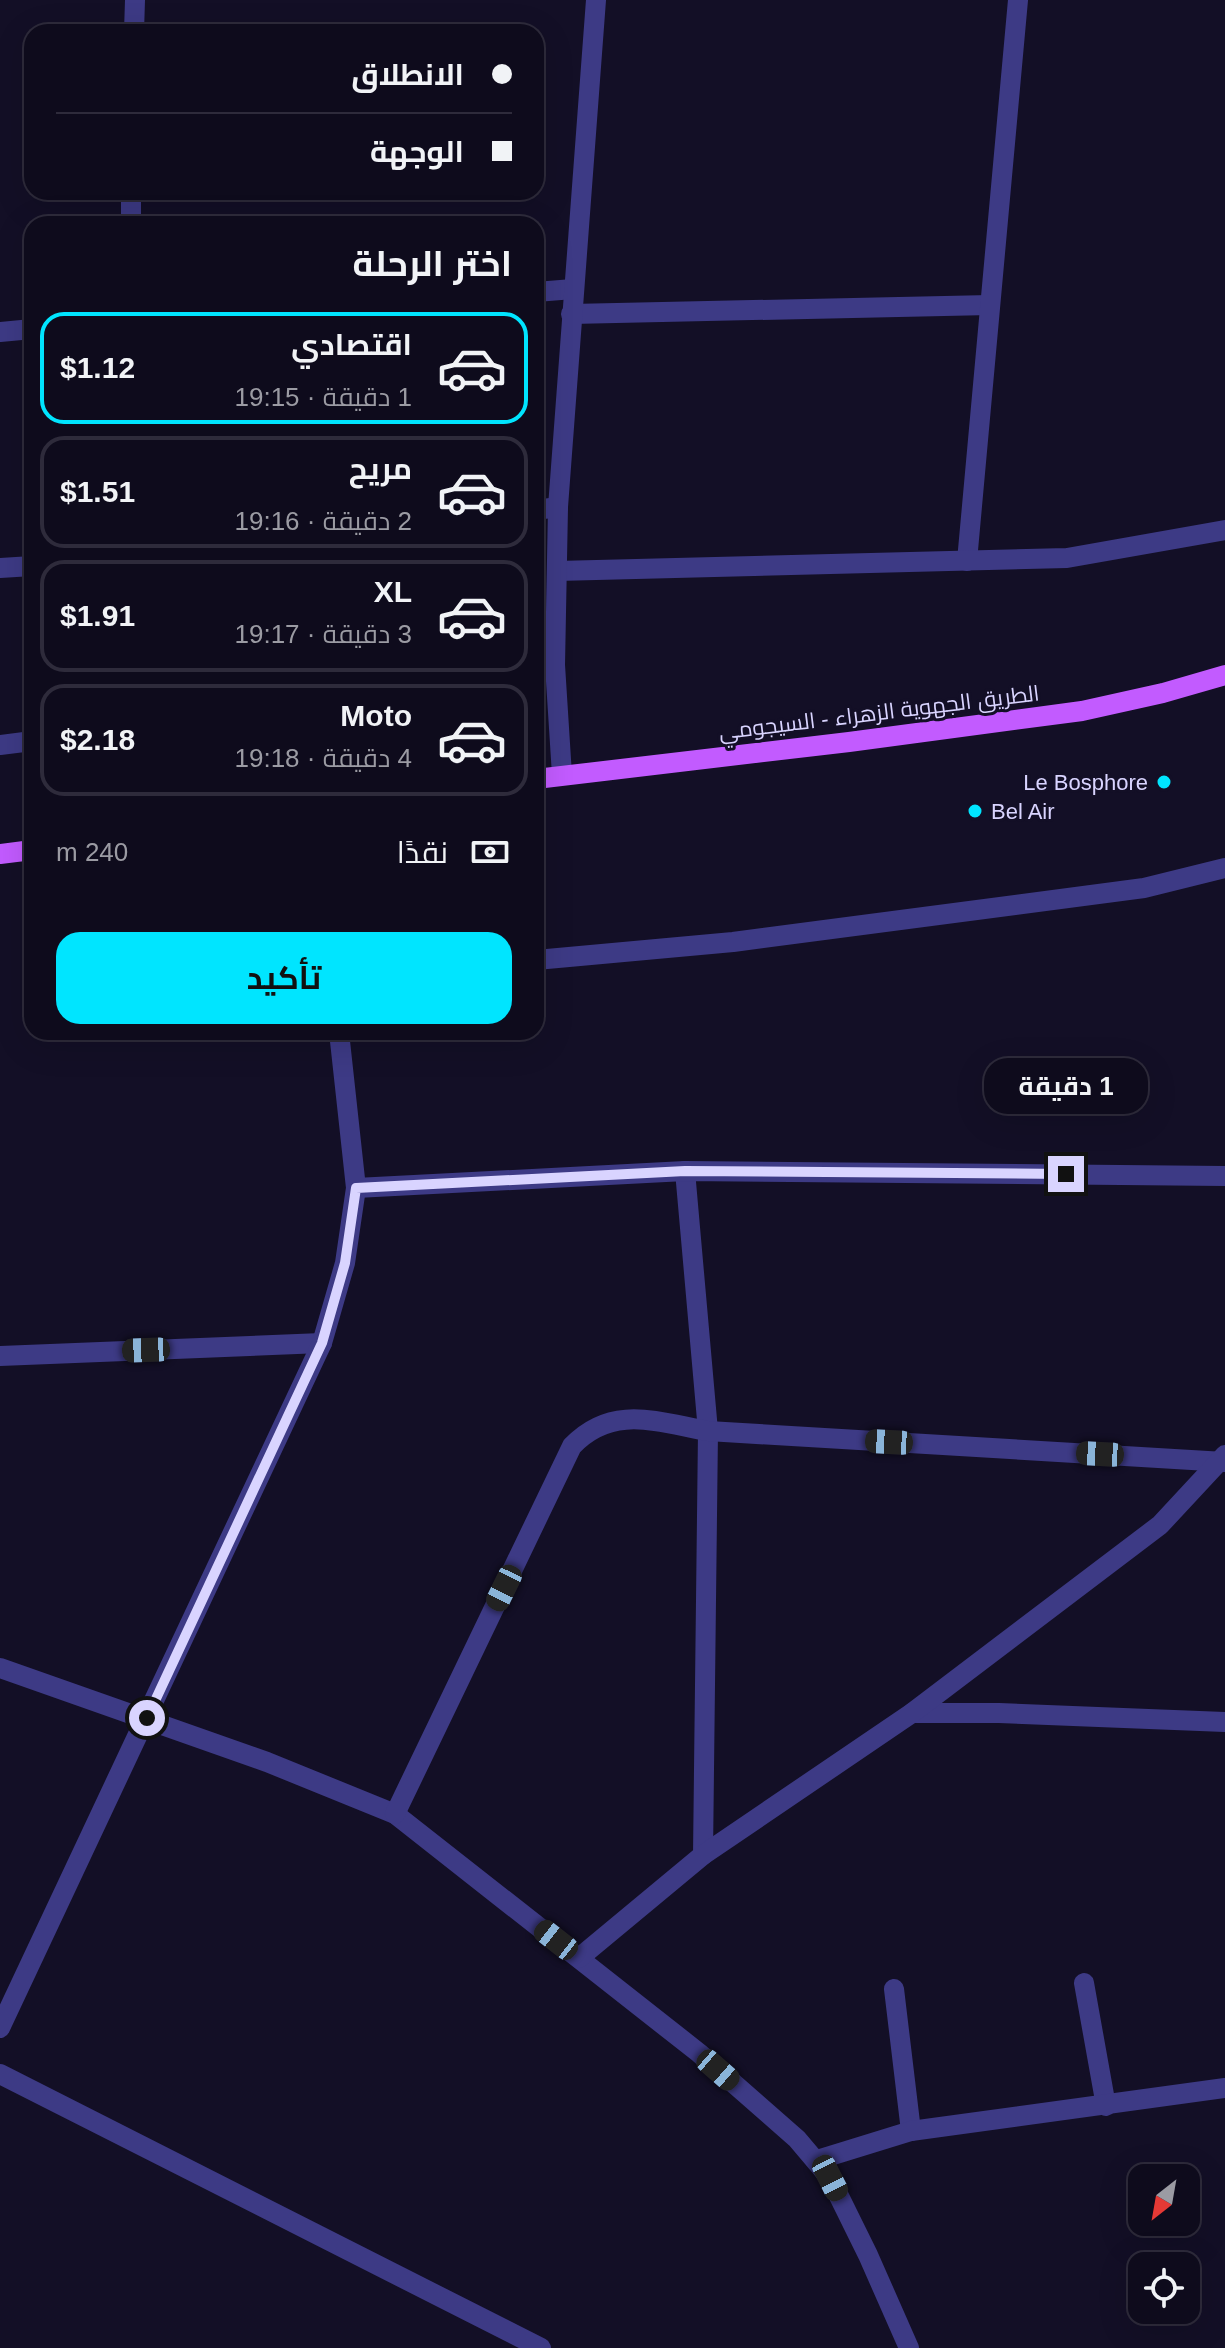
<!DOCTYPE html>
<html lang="ar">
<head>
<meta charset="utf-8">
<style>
	body { margin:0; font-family:Arial,Cairo,sans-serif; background:#1c1929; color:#f1f3f6; direction:rtl; height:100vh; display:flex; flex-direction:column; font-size:30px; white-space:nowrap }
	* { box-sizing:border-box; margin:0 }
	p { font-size:26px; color:#9b9ba3 }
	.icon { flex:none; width:44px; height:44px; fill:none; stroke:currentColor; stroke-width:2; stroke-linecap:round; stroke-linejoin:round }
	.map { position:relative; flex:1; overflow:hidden; direction:ltr }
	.details { position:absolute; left:24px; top:216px; width:520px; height:824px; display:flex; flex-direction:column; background:#0e0b1c; border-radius:24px; box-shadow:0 8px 32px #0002,0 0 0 2px #2e2b3b; direction:rtl }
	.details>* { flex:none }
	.guide { position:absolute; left:24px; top:24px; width:520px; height:176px; border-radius:24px; box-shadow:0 8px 32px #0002,0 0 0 2px #2e2b3b; direction:rtl; display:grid; align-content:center; height:176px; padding:0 32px; background:#0e0b1c }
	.needle { width:52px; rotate:211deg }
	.fabs { position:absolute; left:1128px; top:2164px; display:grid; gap:16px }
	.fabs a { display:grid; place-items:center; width:72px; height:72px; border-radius:16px; background:#0e0b1c; box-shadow:0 8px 32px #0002,0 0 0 2px #2e2b3b; font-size:40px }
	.end { position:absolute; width:36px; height:36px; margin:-18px; border:10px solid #d9d4ff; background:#111; box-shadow:0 0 0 4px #111 }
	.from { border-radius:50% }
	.bubble { position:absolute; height:56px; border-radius:24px; background:#0e0b1c; box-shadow:0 8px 32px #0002,0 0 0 2px #2e2b3b; font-size:26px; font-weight:700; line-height:56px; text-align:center; direction:rtl }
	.car { position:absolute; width:24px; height:48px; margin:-24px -12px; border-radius:10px; box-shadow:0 0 6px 2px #0007; background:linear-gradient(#222 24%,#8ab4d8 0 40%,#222 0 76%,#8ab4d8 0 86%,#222 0) }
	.guide b { display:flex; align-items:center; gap:28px; height:76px; font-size:30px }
	.guide b+b { border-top:2px solid #2e2b3b }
	.guide i { width:20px; height:20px; background:#f1f3f6 }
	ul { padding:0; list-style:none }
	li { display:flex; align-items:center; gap:24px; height:112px; margin:0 16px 12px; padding:0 16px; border:4px solid #2e2b3b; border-radius:24px }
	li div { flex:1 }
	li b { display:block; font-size:30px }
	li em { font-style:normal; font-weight:700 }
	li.active { border-color:#00e5ff }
	li>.icon { width:72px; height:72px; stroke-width:1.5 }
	h2 { padding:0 32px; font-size:36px; line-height:96px }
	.pay { display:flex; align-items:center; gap:20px; height:88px; padding:0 32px; font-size:30px }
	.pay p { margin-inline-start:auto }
	.action { display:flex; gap:16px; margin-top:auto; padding:16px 32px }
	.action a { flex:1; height:92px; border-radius:24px; background:#00e5ff; color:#111; font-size:32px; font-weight:700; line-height:92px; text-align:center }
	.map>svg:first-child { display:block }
</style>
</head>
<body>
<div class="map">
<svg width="1225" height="2348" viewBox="0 0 1225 2348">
	<rect width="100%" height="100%" fill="#130f26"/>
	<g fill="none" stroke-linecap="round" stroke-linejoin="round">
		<g stroke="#3d3a85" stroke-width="20">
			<polyline points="134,32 135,0"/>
			<polyline points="131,224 131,192"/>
			<polyline points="536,292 573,289"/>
			<polyline points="571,314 990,305"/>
			<polyline points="0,332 32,329"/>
			<polyline points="536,510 558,507"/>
			<polyline points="967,561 1018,0"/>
			<polyline points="0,568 32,566"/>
			<polyline points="557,571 1067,558 1225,530"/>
			<polyline points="0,745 32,741"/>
			<polyline points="562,775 555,665 558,507 596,0"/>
			<polyline points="536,960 733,942 1144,888 1225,868"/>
			<polyline points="685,1171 708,1431 703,1855"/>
			<polyline points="356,1188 685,1171 1225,1176"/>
			<polyline points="0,1356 322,1343"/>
			<polyline points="0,1668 267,1762 395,1814 699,2053 797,2139 830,2178 868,2255 909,2348"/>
			<polyline points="912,1713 999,1713 1225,1722"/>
			<path d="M395,1814L572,1446C612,1404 657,1422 708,1431L1225,1462"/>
			<polyline points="579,1958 703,1855 912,1713 1160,1525 1225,1455"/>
			<polyline points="1084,1983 1106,2106"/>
			<polyline points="894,1989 911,2131"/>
			<polyline points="0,2028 322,1343 345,1263 356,1188 339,1032"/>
			<polyline points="0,2074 541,2348"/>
			<polyline points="817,2160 911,2131 1225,2088"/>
		</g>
		<g stroke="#c25bff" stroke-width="20">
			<polyline points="536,779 849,742 1082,711 1163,693 1225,675"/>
			<polyline points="0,854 32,850"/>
		</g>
	</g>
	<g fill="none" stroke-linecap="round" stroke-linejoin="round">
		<polyline stroke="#d9d4ff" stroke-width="10" points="147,1718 322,1343 345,1263 356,1188 685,1171 1066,1174"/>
	</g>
	<g fill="#00e5ff" stroke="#130f26" stroke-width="3">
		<circle cx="1164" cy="782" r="8"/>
		<circle cx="975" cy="811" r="8"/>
	</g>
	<g text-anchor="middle" stroke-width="6" stroke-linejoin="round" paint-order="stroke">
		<g font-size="22" fill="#d9d4ff" stroke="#130f26">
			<text transform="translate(879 712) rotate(-7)" y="8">الطريق الجهوية الزهراء - السيجومي</text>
		</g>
		<g font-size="22" fill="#d9d4ff" stroke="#130f26" text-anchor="end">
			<text x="1148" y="790">Le Bosphore</text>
			<text x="991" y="819" text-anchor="start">Bel Air</text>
		</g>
	</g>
</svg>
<div class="fabs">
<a><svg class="needle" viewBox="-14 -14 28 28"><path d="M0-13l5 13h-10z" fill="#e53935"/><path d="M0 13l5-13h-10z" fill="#9b9ba3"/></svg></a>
<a><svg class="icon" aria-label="locate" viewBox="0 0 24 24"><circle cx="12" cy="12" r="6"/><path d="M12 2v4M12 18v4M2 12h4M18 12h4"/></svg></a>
</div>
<i class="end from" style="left:147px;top:1718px"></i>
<i class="end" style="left:1066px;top:1174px"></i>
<div class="bubble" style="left:984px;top:1058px;width:164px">1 دقيقة</div>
<i class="car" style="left:146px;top:1350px;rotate:268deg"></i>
<i class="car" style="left:889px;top:1442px;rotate:273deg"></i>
<i class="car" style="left:1100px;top:1454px;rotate:273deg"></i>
<i class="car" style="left:504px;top:1588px;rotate:206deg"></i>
<i class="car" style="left:556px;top:1940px;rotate:308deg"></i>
<i class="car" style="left:718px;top:2070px;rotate:131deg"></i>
<i class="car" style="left:830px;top:2178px;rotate:153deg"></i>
<div class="guide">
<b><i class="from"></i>الانطلاق</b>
<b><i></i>الوجهة</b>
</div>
<section class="details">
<h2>اختر الرحلة</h2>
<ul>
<li class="active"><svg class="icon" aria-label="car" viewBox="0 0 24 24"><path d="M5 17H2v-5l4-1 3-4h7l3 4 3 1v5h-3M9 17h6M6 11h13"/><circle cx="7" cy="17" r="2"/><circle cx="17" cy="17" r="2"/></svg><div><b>اقتصادي</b><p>1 دقيقة · 19:15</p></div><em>$1.12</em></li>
<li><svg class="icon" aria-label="car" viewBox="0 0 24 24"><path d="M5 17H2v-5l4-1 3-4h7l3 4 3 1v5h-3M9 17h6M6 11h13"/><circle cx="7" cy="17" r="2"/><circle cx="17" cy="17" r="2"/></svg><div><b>مريح</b><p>2 دقيقة · 19:16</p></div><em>$1.51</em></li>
<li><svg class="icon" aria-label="car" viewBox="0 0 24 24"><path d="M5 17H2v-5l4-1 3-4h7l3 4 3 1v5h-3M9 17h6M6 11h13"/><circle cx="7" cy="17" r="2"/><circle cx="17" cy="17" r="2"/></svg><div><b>XL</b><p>3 دقيقة · 19:17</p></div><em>$1.91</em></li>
<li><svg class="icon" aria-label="car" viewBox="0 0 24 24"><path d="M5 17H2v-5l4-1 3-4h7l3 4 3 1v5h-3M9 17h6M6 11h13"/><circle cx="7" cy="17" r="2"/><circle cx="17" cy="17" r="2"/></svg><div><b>Moto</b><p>4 دقيقة · 19:18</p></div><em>$2.18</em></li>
</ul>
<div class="pay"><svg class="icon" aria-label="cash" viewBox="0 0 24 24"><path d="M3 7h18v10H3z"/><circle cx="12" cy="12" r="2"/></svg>نقدًا<p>240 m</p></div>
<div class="action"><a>تأكيد</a></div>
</section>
</div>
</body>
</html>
